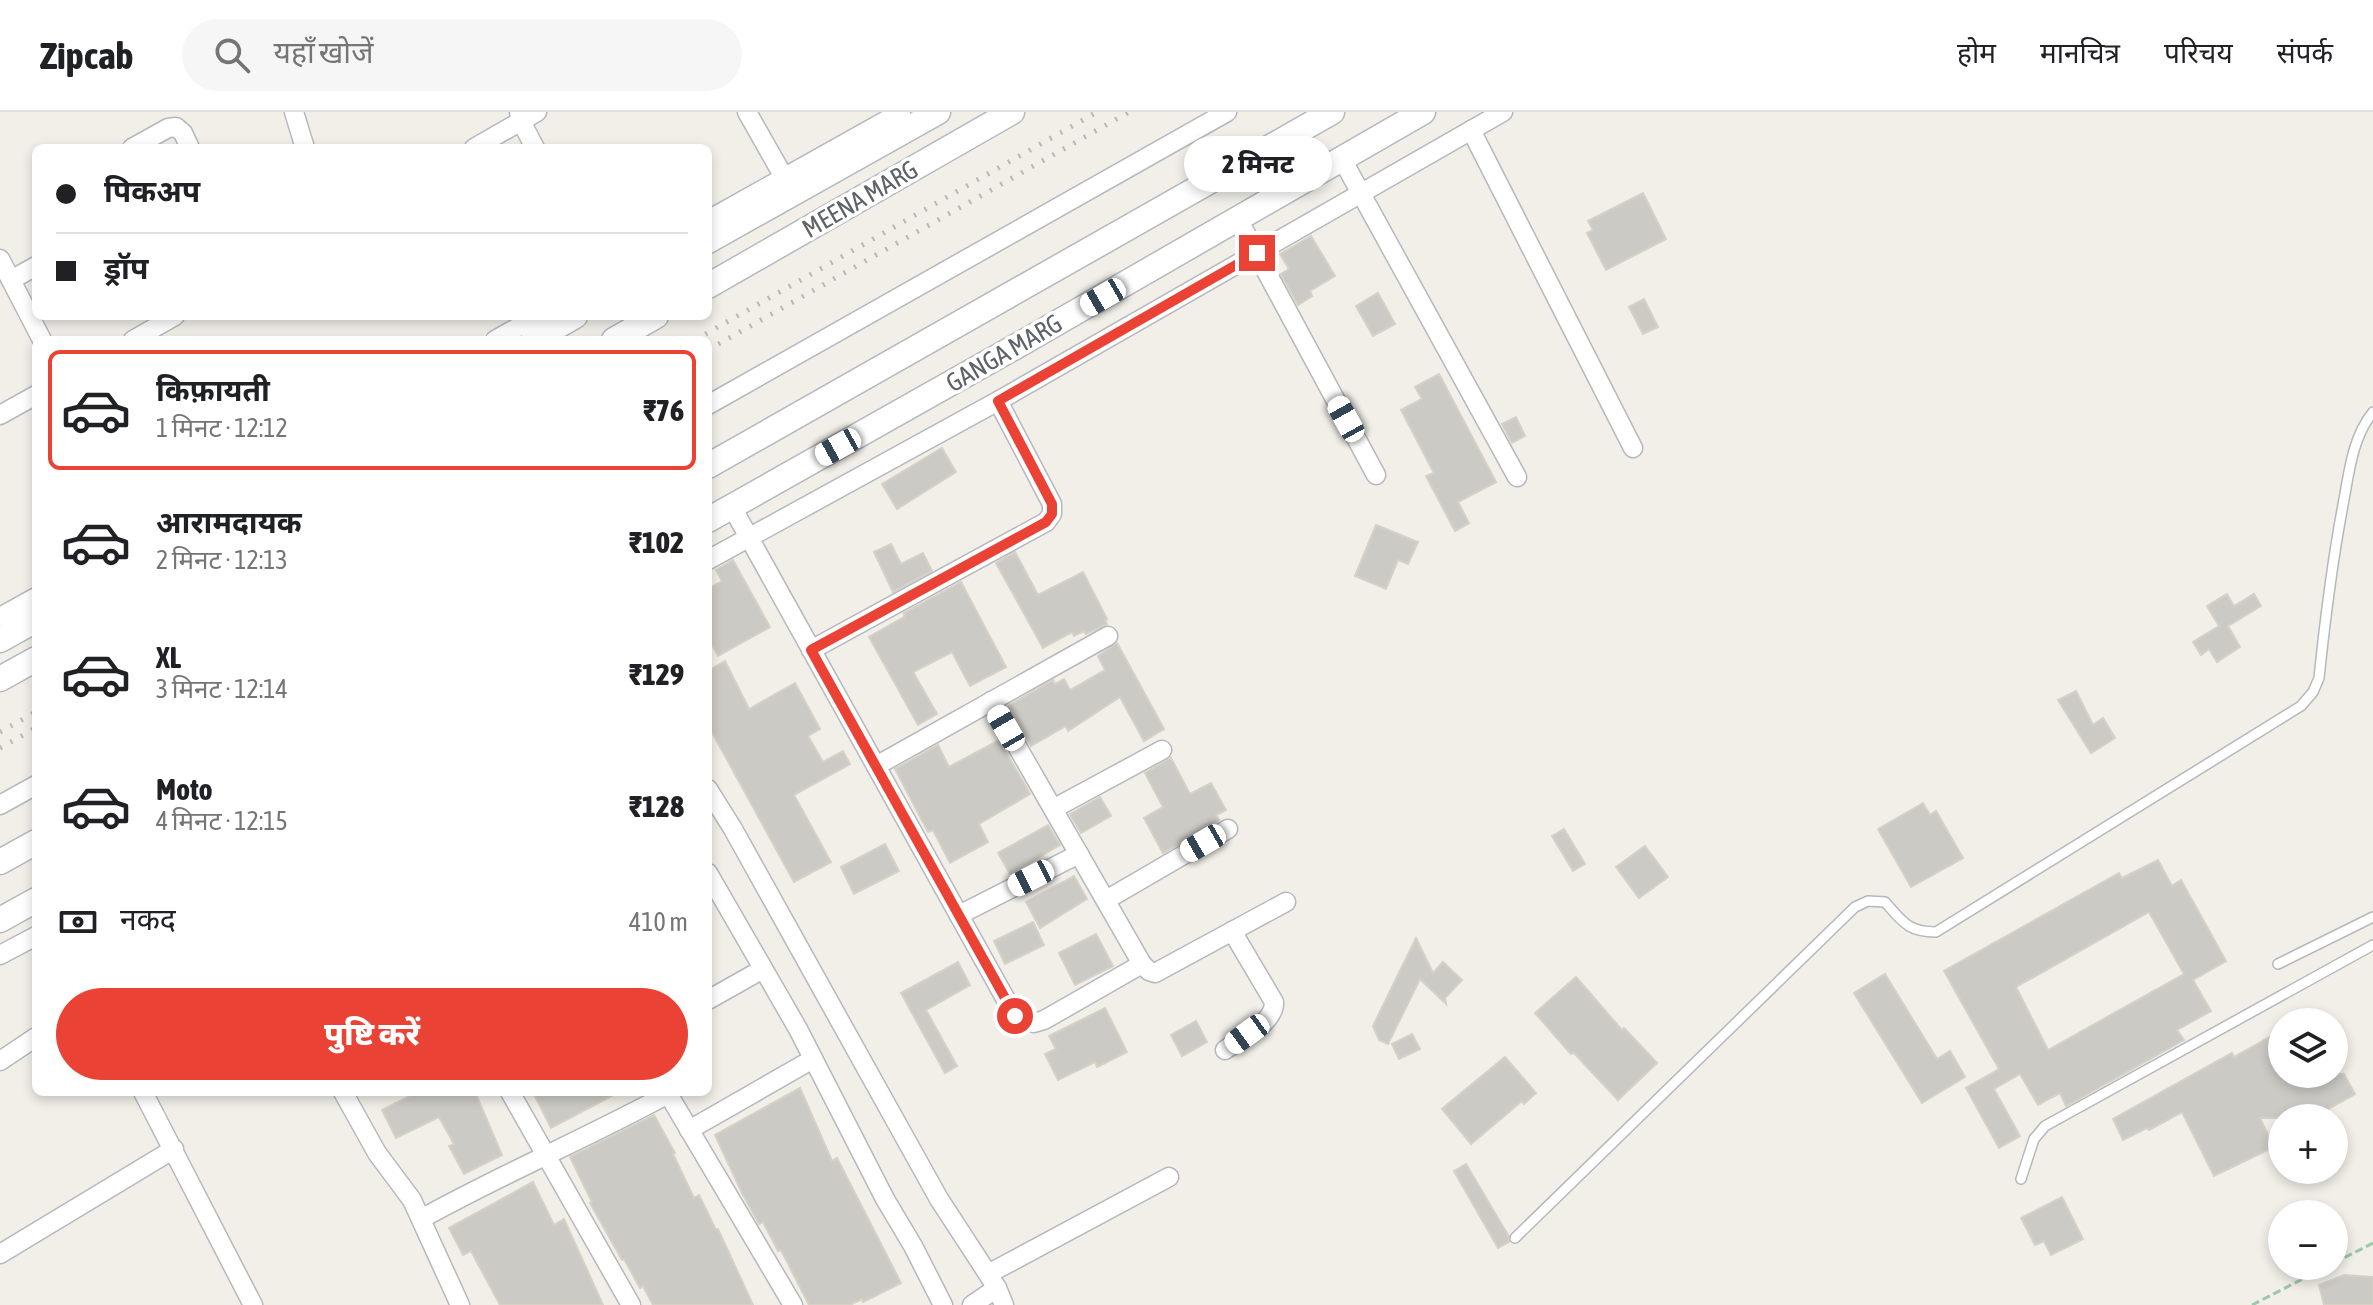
<!DOCTYPE html>
<html lang="hi">
<head>
<meta charset="utf-8">
<style>
	body { margin:0; font-family:"Asap Condensed","Noto Sans Devanagari",sans-serif; background:#f6f6f6; color:#202124; height:100vh; display:flex; flex-direction:column; font-size:30px; white-space:nowrap }
	* { box-sizing:border-box; margin:0 }
	p { font-size:26px; color:#757577 }
	.icon { flex:none; width:44px; height:44px; fill:none; stroke:currentColor; stroke-width:2; stroke-linecap:round; stroke-linejoin:round }
	.map { position:relative; flex:1; overflow:hidden }
	.panel { position:absolute; left:32px; top:224px; width:680px; height:760px; display:flex; flex-direction:column; background:#fff; border-radius:12px; box-shadow:0 4px 12px #0003 }
	.panel>* { flex:none }
	.top-card { position:absolute; left:32px; top:32px; width:680px; height:176px; border-radius:12px; box-shadow:0 4px 12px #0003; display:grid; align-content:center; height:176px; padding:0 24px; background:#fff }
	.controls { position:absolute; left:2268px; top:896px; display:grid; gap:16px }
	.controls a { display:grid; place-items:center; width:80px; height:80px; border-radius:50%; background:#fff; box-shadow:0 4px 12px #0003; font-size:40px }
	.end { position:absolute; width:36px; height:36px; margin:-18px; border:10px solid #ea4335; background:#fff; box-shadow:0 0 0 4px #fff }
	.from { border-radius:50% }
	.bubble { position:absolute; height:56px; border-radius:28px; background:#fff; box-shadow:0 4px 12px #0003; font-size:26px; font-weight:800; line-height:56px; text-align:center }
	.car { position:absolute; width:24px; height:48px; margin:-24px -12px; border-radius:10px; box-shadow:0 0 6px 2px #0007; background:linear-gradient(#fff 24%,#345 0 40%,#fff 0 76%,#345 0 86%,#fff 0) }
	.top-card b { display:flex; align-items:center; gap:28px; height:76px; font-size:30px }
	.top-card b+b { border-top:2px solid #e0e0e0 }
	.top-card i { width:20px; height:20px; background:#202124 }
	ul { padding:14px 0 0; list-style:none }
	li { display:flex; align-items:center; gap:24px; height:120px; margin:0 16px 12px; padding:0 8px; border:4px solid transparent; border-radius:12px }
	li div { flex:1 }
	li b { display:block; font-size:30px }
	li em { font-style:normal; font-weight:800 }
	li.current { border-color:#ea4335 }
	li>.icon { width:72px; height:72px; stroke-width:1.5 }
	.pay { display:flex; align-items:center; gap:20px; height:88px; padding:0 24px; font-size:30px }
	.pay p { margin-inline-start:auto }
	.cta { display:flex; gap:16px; margin-top:auto; padding:16px 24px }
	.cta a { flex:1; height:92px; border-radius:48px; background:#ea4335; color:#fff; font-size:32px; font-weight:800; line-height:92px; text-align:center }
	header { display:flex; align-items:center; gap:48px; box-sizing:border-box; height:112px; padding:0 40px; background:#fff; border-bottom:2px solid #e0e0e0 }
	header strong { font-size:38px }
	nav { display:flex; gap:44px; margin-inline-start:auto; font-size:28px }
	.search { width:560px; height:72px; background:#f6f6f6; display:flex; align-items:center; gap:20px; box-sizing:border-box; padding:0 28px; border-radius:44px; color:#757577; font-size:30px }
	.map>svg:first-child { display:block }
</style>
</head>
<body>
<header>
<strong>Zipcab</strong>
<div class="search"><svg class="icon" aria-label="search" viewBox="0 0 24 24"><circle cx="10" cy="10" r="6"/><path d="M15 15l6 6"/></svg>यहाँ खोजें</div>
<nav><a>होम</a><a>मानचित्र</a><a>परिचय</a><a>संपर्क</a></nav>
</header>
<div class="map">
<svg width="2373" height="1193" viewBox="0 0 2373 1193">
	<rect width="100%" height="100%" fill="#f1efe8"/>
	<g fill="#cccac5" stroke="#d6d1c6" stroke-width="2" fill-rule="evenodd">
		<polygon points="1643,81 1666,127 1606,158 1587,121 1593,118 1588,109"/>
		<polygon points="1311,124 1335,164 1310,179 1312,184 1298,193 1281,162 1289,157 1280,142"/>
		<polygon points="1378,181 1395,212 1373,224 1356,194"/>
		<polygon points="1644,187 1658,215 1643,222 1629,195"/>
		<polygon points="1439,262 1496,370 1458,390 1469,411 1455,419 1426,364 1434,361 1401,298 1422,287 1415,275"/>
		<polygon points="1516,305 1525,324 1512,331 1502,312"/>
		<polygon points="942,336 956,360 897,397 882,372"/>
		<polygon points="1376,413 1418,430 1408,452 1398,448 1386,477 1355,464"/>
		<polygon points="891,432 901,452 923,441 932,459 893,480 874,440"/>
		<polygon points="1015,440 1038,483 1083,460 1107,507 1105,508 1107,512 1086,522 1084,519 1074,524 1072,520 1043,536 996,451"/>
		<polygon points="733,448 770,515 718,544 708,526 708,477 722,469 716,458"/>
		<polygon points="961,470 1006,555 970,574 952,540 913,560 937,602 918,613 869,525 904,505 904,501"/>
		<polygon points="2227,482 2234,494 2254,482 2261,494 2228,514 2240,535 2217,550 2209,537 2201,543 2193,530 2219,514 2207,494"/>
		<polygon points="1117,531 1164,617 1144,629 1120,585 1068,619 1066,614 1031,634 1008,594 1053,568 1055,572 1064,567 1070,578 1105,558 1098,544"/>
		<polygon points="725,549 749,597 795,571 820,617 808,624 823,650 843,639 850,652 794,683 831,750 794,770 708,613 708,559"/>
		<polygon points="2076,579 2093,613 2103,606 2115,626 2091,641 2058,588"/>
		<polygon points="999,628 1030,682 979,712 988,730 950,751 933,718 928,720 895,657 938,633 949,655"/>
		<polygon points="1171,646 1190,682 1211,671 1226,698 1216,703 1219,708 1163,741 1144,706 1163,695 1145,661"/>
		<polygon points="1100,685 1111,704 1081,721 1070,702"/>
		<polygon points="1923,691 1930,703 1936,699 1963,746 1911,775 1878,717"/>
		<polygon points="1048,713 1060,733 1010,762 998,741"/>
		<polygon points="1564,717 1585,752 1573,759 1552,724"/>
		<polygon points="885,732 899,759 854,782 841,755"/>
		<polygon points="1645,734 1668,765 1639,786 1616,755"/>
		<path d="M2158,748L2172,774L2181,768L2226,849L2193,868L2211,899L2177,918L2184,928L2066,994L2060,981L2038,993L2020,962L1994,977L2020,1024L1999,1036L1966,976L1999,957L1944,859L2119,761L2122,766ZM2149,800L2184,862L2048,938L2016,875Z"/>
		<polygon points="1074,764 1087,787 1040,816 1026,790"/>
		<polygon points="1033,810 1044,833 1005,852 994,829"/>
		<polygon points="1096,822 1113,854 1075,873 1059,841"/>
		<polygon points="1416,826 1433,861 1443,850 1462,868 1445,886 1446,892 1420,867 1388,932 1379,928 1373,914"/>
		<polygon points="958,850 970,873 926,898 957,954 945,961 901,881"/>
		<polygon points="1885,862 1937,947 1950,939 1965,965 1922,991 1854,881"/>
		<polygon points="1576,865 1622,918 1624,916 1657,951 1618,988 1573,940 1571,942 1535,901"/>
		<polygon points="1105,896 1127,940 1097,955 1095,950 1058,968 1045,942 1056,937 1049,924"/>
		<polygon points="1196,909 1207,930 1182,944 1171,923"/>
		<polygon points="2282,918 2282,962 2344,962 2355,982 2312,1006 2260,1006 2274,1035 2214,1064 2182,1000 2149,1018 2147,1016 2123,1028 2113,1007 2232,941 2234,945"/>
		<polygon points="1412,922 1420,937 1399,947 1392,932"/>
		<polygon points="1505,945 1536,981 1524,992 1522,989 1471,1032 1442,997"/>
		<polygon points="800,976 832,1049 837,1046 901,1171 863,1190 862,1187 850,1193 809,1193 781,1138 778,1139 763,1110 759,1112 742,1081 715,1023"/>
		<polygon points="418,980 475,980 502,1043 464,1062 449,1034 454,1032 439,1005 396,1026 382,998"/>
		<polygon points="533,980 619,980 551,1016"/>
		<polygon points="654,1003 675,1041 673,1042 694,1086 699,1083 716,1118 718,1117 753,1193 653,1193 643,1174 640,1176 624,1147 622,1148 590,1091 592,1090 570,1045"/>
		<polygon points="1466,1052 1508,1123 1509,1130 1498,1136 1454,1059"/>
		<polygon points="533,1070 554,1113 564,1107 603,1193 500,1193 471,1139 463,1143 449,1116"/>
		<polygon points="2062,1085 2083,1127 2051,1143 2044,1129 2035,1133 2021,1106"/>
		<polygon points="2344,1163 2373,1165 2373,1193 2324,1193 2319,1173"/>
	</g>
	<g fill="none" stroke-linecap="round" stroke-linejoin="round">
		<defs>
			<g id="service">
				<polyline points="2278,852 2373,805"/>
				<polyline points="2021,1067 2034,1027 2045,1014 2373,833"/>
				<path d="M1515,1126L1855,795L1868,789L1885,790C1903,810 1908,820 1936,820L2301,594L2313,580L2319,566C2325,508 2332,451 2343,393C2349,361 2352,326 2373,300"/>
			</g>
			<g id="minor">
				<polyline points="294,0 305,36"/>
				<polyline points="519,0 521,9 535,36"/>
				<polyline points="747,0 789,74"/>
				<polyline points="1471,18 1633,336"/>
				<polyline points="132,36 168,16 176,15 183,21 190,36"/>
				<polyline points="474,36 537,0"/>
				<polyline points="1342,47 1517,365"/>
				<polyline points="1238,107 1376,363"/>
				<polyline points="708,108 901,0"/>
				<polyline points="0,147 42,228"/>
				<polyline points="11,168 36,154"/>
				<polyline points="133,228 175,204"/>
				<polyline points="495,228 538,204"/>
				<polyline points="708,293 1227,0"/>
				<polyline points="0,303 36,283"/>
				<polyline points="732,395 1015,904 1034,911 1044,908 1142,852 1149,859 1155,861 1286,790"/>
				<polyline points="708,448 998,289 1503,0"/>
				<polyline points="0,505 36,485"/>
				<polyline points="811,538 1046,410 1052,402 1052,392 998,289"/>
				<polyline points="991,589 1142,852"/>
				<polyline points="876,654 1108,524"/>
				<polyline points="708,677 733,717 939,1087 997,1176 1004,1193"/>
				<polyline points="0,693 36,673"/>
				<polyline points="1053,697 1162,638"/>
				<polyline points="708,761 798,917 885,1087 913,1134 943,1193"/>
				<polyline points="1106,788 1228,717"/>
				<polyline points="959,803 1079,742"/>
				<polyline points="0,843 36,824"/>
				<polyline points="708,888 763,857"/>
				<path d="M1225,938C1240,927 1275,911 1274,890L1232,819"/>
				<polyline points="0,949 36,925"/>
				<polyline points="143,980 253,1193"/>
				<polyline points="343,980 377,1041 412,1088 460,1193"/>
				<polyline points="510,980 631,1193"/>
				<polyline points="667,980 793,1193"/>
				<polyline points="689,1018 813,947"/>
				<path d="M421,1107C502,1062 587,1026 668,982"/>
				<polyline points="0,1142 174,1037"/>
				<polyline points="988,1162 1169,1065"/>
				<polyline points="972,1193 997,1176"/>
			</g>
			<g id="tertiary">
				<polyline points="708,129 938,0"/>
				<polyline points="708,174 1012,0"/>
				<polyline points="533,228 575,204"/>
				<polyline points="614,228 656,204"/>
				<polyline points="708,354 1332,0"/>
				<polyline points="708,408 1022,231 1423,0"/>
				<polyline points="0,528 36,508"/>
				<polyline points="0,567 36,547"/>
				<polyline points="0,750 36,730"/>
				<polyline points="0,808 36,788"/>
			</g>
		</defs>
		<use href="#service" stroke="#b5b8bc" stroke-width="12"/>
		<use href="#minor" stroke="#b5b8bc" stroke-width="21"/>
		<use href="#tertiary" stroke="#b5b8bc" stroke-width="27"/>
		<g stroke="#9cc7a9" stroke-width="3" stroke-dasharray="8 4" stroke-linecap="butt">
			<polyline points="2334,1151 2373,1131"/>
			<polyline points="2252,1193 2328,1154"/>
		</g>
		<use href="#service" stroke="#fff" stroke-width="9"/>
		<use href="#minor" stroke="#fff" stroke-width="18"/>
		<use href="#tertiary" stroke="#fff" stroke-width="24"/>
		<g stroke="#b6b7b8" stroke-width="5" stroke-dasharray="2 10" stroke-linecap="butt">
			<polyline points="695,228 1097,0"/>
			<polyline points="708,238 1129,0"/>
			<polyline points="0,620 36,600"/>
			<polyline points="0,636 36,616"/>
		</g>
	</g>
	<g fill="none" stroke-linecap="round" stroke-linejoin="round">
		<polyline stroke="#ea4335" stroke-width="10" points="1015,904 811,538 1046,410 1052,402 1052,392 998,289 1257,141"/>
	</g>
	<g text-anchor="middle" stroke-width="7" stroke-linejoin="round" paint-order="stroke">
		<g font-size="26" fill="#5f6368" stroke="#fff">
			<text transform="translate(860 87) rotate(-30)" y="9">MEENA MARG</text>
			<text transform="translate(1004 241) rotate(-30)" y="9">GANGA MARG</text>
		</g>
	</g>
</svg>
<div class="controls">
<a><svg class="icon" aria-label="layers" viewBox="0 0 24 24"><path d="M12 4l9 5-9 5-9-5zM3 14l9 5 9-5"/></svg></a>
<a>+</a>
<a>−</a>
</div>
<i class="end from" style="left:1015px;top:904px"></i>
<i class="end" style="left:1257px;top:141px"></i>
<div class="bubble" style="left:1184px;top:24px;width:148px">2 मिनट</div>
<i class="car" style="left:1103px;top:185px;rotate:240deg"></i>
<i class="car" style="left:1346px;top:307px;rotate:331deg"></i>
<i class="car" style="left:838px;top:335px;rotate:241deg"></i>
<i class="car" style="left:1006px;top:616px;rotate:330deg"></i>
<i class="car" style="left:1203px;top:731px;rotate:240deg"></i>
<i class="car" style="left:1031px;top:766px;rotate:243deg"></i>
<i class="car" style="left:1247px;top:922px;rotate:234deg"></i>
<div class="top-card">
<b><i class="from"></i>पिकअप</b>
<b><i></i>ड्रॉप</b>
</div>
<section class="panel">
<ul>
<li class="current"><svg class="icon" aria-label="car" viewBox="0 0 24 24"><path d="M5 17H2v-5l4-1 3-4h7l3 4 3 1v5h-3M9 17h6M6 11h13"/><circle cx="7" cy="17" r="2"/><circle cx="17" cy="17" r="2"/></svg><div><b>किफ़ायती</b><p>1 मिनट · 12:12</p></div><em>₹76</em></li>
<li><svg class="icon" aria-label="car" viewBox="0 0 24 24"><path d="M5 17H2v-5l4-1 3-4h7l3 4 3 1v5h-3M9 17h6M6 11h13"/><circle cx="7" cy="17" r="2"/><circle cx="17" cy="17" r="2"/></svg><div><b>आरामदायक</b><p>2 मिनट · 12:13</p></div><em>₹102</em></li>
<li><svg class="icon" aria-label="car" viewBox="0 0 24 24"><path d="M5 17H2v-5l4-1 3-4h7l3 4 3 1v5h-3M9 17h6M6 11h13"/><circle cx="7" cy="17" r="2"/><circle cx="17" cy="17" r="2"/></svg><div><b>XL</b><p>3 मिनट · 12:14</p></div><em>₹129</em></li>
<li><svg class="icon" aria-label="car" viewBox="0 0 24 24"><path d="M5 17H2v-5l4-1 3-4h7l3 4 3 1v5h-3M9 17h6M6 11h13"/><circle cx="7" cy="17" r="2"/><circle cx="17" cy="17" r="2"/></svg><div><b>Moto</b><p>4 मिनट · 12:15</p></div><em>₹128</em></li>
</ul>
<div class="pay"><svg class="icon" aria-label="cash" viewBox="0 0 24 24"><path d="M3 7h18v10H3z"/><circle cx="12" cy="12" r="2"/></svg>नकद<p>410 m</p></div>
<div class="cta"><a>पुष्टि करें</a></div>
</section>
</div>
</body>
</html>
